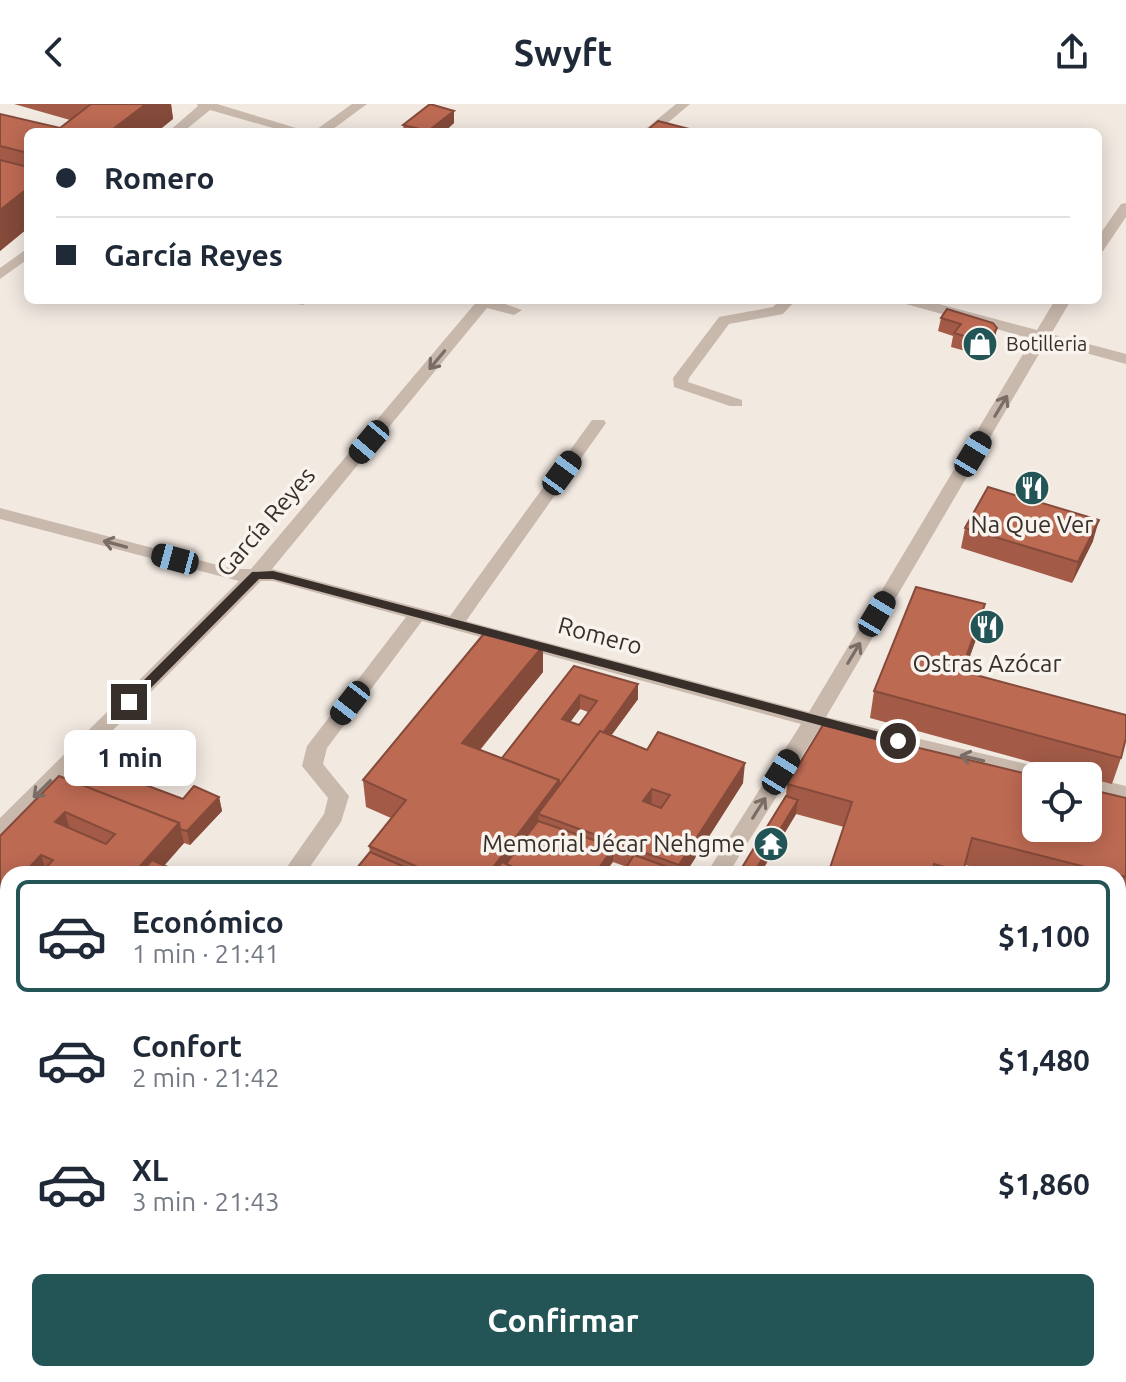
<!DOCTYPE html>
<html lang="es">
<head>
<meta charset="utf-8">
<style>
	body { margin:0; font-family:Ubuntu,sans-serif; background:#f6f6f7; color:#1f2937; height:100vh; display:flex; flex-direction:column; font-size:30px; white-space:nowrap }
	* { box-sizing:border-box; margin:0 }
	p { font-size:26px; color:#747a83 }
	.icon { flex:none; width:44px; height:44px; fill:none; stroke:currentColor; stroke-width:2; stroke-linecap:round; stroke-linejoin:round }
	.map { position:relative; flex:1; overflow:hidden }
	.side { position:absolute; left:0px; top:762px; width:1126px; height:516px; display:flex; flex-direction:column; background:#fff; border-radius:24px 24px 0 0; box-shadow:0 4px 20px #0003 }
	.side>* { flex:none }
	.top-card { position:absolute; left:24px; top:24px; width:1078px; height:176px; border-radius:12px; box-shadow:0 4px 20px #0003; display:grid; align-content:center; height:176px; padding:0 32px; background:#fff }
	.tools { position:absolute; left:1022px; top:658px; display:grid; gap:16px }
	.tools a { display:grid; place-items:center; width:80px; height:80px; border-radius:12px; background:#fff; box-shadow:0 4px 20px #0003; font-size:40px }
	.end { position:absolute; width:36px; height:36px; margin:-18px; border:10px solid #382f2b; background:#fff; box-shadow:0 0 0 4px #fff }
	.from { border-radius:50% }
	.bubble { position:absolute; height:56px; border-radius:12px; background:#fff; box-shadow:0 4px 20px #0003; font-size:26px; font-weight:600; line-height:56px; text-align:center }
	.car { position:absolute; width:24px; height:48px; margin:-24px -12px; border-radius:10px; box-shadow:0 0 6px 2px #0007; background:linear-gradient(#222 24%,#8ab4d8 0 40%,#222 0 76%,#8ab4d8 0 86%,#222 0) }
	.top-card b { display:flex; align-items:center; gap:28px; height:76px; font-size:30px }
	.top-card b+b { border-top:2px solid #e0e1e3 }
	.top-card i { width:20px; height:20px; background:#1f2937 }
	ul { padding:14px 0 0; list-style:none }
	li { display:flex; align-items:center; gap:24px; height:112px; margin:0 16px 12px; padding:0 16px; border:4px solid transparent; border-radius:12px }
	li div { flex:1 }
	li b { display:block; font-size:30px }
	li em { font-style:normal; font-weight:600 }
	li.selected { border-color:#235557 }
	li>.icon { width:72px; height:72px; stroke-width:1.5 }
	.button { display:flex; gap:16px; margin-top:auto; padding:16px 32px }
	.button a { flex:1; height:92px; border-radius:12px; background:#235557; color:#fff; font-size:32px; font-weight:600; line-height:92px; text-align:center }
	header { display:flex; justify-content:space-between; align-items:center; height:104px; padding:0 32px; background:#fff; font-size:36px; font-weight:600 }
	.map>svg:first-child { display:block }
</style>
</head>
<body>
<header><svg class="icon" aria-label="back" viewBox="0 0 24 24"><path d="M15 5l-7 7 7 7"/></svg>Swyft<svg class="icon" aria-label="share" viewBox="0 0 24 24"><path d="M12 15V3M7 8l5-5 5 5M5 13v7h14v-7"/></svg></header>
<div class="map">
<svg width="1126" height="1278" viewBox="0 0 1126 1278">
	<rect width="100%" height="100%" fill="#f2e9e1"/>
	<g fill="#b6c0a1">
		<polygon points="1118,806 1126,808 1126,925 1118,922"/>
		<polygon points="1118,935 1126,937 1126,1054 1118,1052"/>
		<polygon points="0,1132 8,1135 8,1214 0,1211"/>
		<polygon points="175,1270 408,1270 432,1278 199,1278"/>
	</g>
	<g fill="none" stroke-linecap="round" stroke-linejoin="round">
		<g stroke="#b5a397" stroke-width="6" stroke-dasharray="5 5" stroke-linecap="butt">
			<polyline points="0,1123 8,1126"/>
			<polyline points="0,1224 8,1226"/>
			<polyline points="138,1270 162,1278"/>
			<polyline points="433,1270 456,1278"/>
		</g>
		<g fill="#c9b9ad" fill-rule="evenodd">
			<polygon points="197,0 217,0 309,28 287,28 210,6 183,28 168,28 198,2"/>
			<polygon points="352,0 367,0 329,28 313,28"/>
			<polygon points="676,0 690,0 657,28 642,28"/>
			<polygon points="1126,99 1126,113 1103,147 1098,148 1098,133 1121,100"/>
			<polygon points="28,144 28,155 0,175 0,164"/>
			<polygon points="288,196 311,196 303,201 291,199"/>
			<polygon points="478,196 494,196 522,206 514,211 487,204 272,465 450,512 592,316 604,316 606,319 466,517 809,608 1032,235 902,199 899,196 924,196 1037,226 1055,196 1071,196 1051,230 1126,250 1126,260 1046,238 826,613 1048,665 1055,667 1058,672 1036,672 1036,677 819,625 728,770 706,770 801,620 422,517 327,644 323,660 349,692 341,718 305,770 282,770 324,710 328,694 302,662 307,642 406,513 273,477 261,477 7,733 0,735 0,714 239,477 0,415 0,404 233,465 251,465"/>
			<polygon points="780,196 796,196 783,210 729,220 689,274 688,278 742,296 742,302 730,302 674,283 673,274 719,213 773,203"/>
			<polygon points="1088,673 1126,682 1126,698 1088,689"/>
			<polygon points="8,1047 8,1076 0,1079 0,1050"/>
		</g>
		<g fill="#79665d" fill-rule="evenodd">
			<polygon points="0,1065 8,1067 8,1089 0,1087"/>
			<polygon points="8,1257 8,1270 42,1270 46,1278 0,1278 0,1261"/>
			<polygon points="565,1270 612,1270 616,1278 568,1278"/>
		</g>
	</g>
	<g fill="#a35b47" fill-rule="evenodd">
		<polygon points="14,0 171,0 173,15 28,28 28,124 0,147 0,10 60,24 70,16"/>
		<polygon points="454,7 454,19 444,28 404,28 403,21"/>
		<polygon points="941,214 997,224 994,238 984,252 951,243 953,232 938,227"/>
		<polygon points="965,424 1093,437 1072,479 961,444"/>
		<polygon points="985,500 979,527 964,568 1121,654 1112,680 1088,674 1088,672 1082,672 870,614 874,587"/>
		<path d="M543,542V568L480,646L502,654L574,562L638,580V595L611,632L647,646L743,679L685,770H622L627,763L613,758L604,770H352L370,748L369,742L391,714L366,703L363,676ZM580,605L588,608L579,621L570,618Z"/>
		<polygon points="148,664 152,678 148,682 183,695 219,693 222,707 190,741 184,739 164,761 8,770 8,1000 0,998 0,732 65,675"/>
		<polygon points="787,680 1126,694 1126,802 1118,800 1118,770 1002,770 965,761 963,770 828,770 844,723 796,710 760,770 738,770 786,692"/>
		<polygon points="866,1270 1118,1270 1126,1278 1018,1278 1015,1275 1014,1278 891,1278"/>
	</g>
	<g fill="#844a3a">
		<polygon points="146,0 171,0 173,15 157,28 109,28"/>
		<polygon points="454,7 454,19 444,28 428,28"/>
		<polygon points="28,84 28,124 0,147 0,106"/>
		<polygon points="997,224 994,238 984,252 987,239"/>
		<polygon points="1099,416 1093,437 1072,479 1078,458"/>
		<polygon points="985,500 979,527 955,594 961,567"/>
		<polygon points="543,542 543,568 463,666 462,639"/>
		<polygon points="638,580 638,595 550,714 538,710 539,730 502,770 488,770 559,676"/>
		<polygon points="580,591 580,605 562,629 562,615"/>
		<polygon points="745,659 743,679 685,770 679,770 679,761"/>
		<polygon points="148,664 152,678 139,691 135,677"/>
		<polygon points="652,685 651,706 643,697"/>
		<polygon points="219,693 222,707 190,741 187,727"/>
		<polygon points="798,696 796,710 760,770 753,770"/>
		<polygon points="65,708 71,729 55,718"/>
		<polygon points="179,719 184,739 157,770 133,770"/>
		<polygon points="614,743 613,757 604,770 596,770 596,768"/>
		<polygon points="41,751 47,770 23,770"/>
		<polygon points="8,785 8,814 0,822 0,794"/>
	</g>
	<g fill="#bd6a53" stroke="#844a3a" stroke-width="2" fill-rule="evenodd">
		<polygon points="91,0 146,0 109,28 28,28 28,49 0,42 0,10 60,24"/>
		<polygon points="430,0 454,7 428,27 403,21"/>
		<polygon points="658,17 701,28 645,28"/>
		<polygon points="0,56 28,63 28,84 0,106"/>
		<polygon points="947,205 993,219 997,224 987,239 954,229 961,220 941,214"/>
		<polygon points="988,383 1099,416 1078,458 965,424"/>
		<polygon points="916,483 985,500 961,567 1126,611 1126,634 1121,654 874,587"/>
		<polygon points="487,526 543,542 462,639 559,676 488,770 434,770 369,742 406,696 363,676"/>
		<path d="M574,562L638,580L603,629L600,627L559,682V676L502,654ZM580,591L597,597L579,621L562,615Z"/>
		<polygon points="823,621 1036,672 1036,724 1088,724 1088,685 1126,694 1126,773 1118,771 1118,770 1113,770 972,734 963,768 934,760 932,770 828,770 852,698 787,680"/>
		<path d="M600,627L647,646L658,628L745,659L679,761L538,710ZM652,685L670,691L661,704L643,697Z"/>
		<polygon points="97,643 148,664 135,677 183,695 194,682 219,693 187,727 180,725 179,719 65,675"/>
		<path d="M59,672L179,719L133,770H40L53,756L41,751L23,770H8V785L0,794V732ZM65,708L115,730L106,740L55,718Z"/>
		<polygon points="786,692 798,696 753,770 738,770"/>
		<polygon points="538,717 614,743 596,768 601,770 528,770 506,760"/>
		<polygon points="370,748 421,770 352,770"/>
		<polygon points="634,751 679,767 677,770 622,770"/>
		<polygon points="152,756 172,765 168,770 140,770"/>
		<polygon points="502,758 528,770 493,770"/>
		<polygon points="8,803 8,983 0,981 0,811"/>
		<polygon points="1118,1161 1126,1164 1126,1278 1084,1278 1060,1270 1118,1270"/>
		<polygon points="973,1270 1016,1270 1014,1278 999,1278"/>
	</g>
	<defs><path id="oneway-shaft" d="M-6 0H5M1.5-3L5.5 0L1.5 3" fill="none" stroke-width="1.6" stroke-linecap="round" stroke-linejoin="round" transform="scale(2)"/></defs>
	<g stroke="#796d66">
		<use href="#oneway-shaft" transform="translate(437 256) rotate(130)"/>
		<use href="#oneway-shaft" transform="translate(1001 302) rotate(-59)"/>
		<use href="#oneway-shaft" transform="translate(115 440) rotate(-165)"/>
		<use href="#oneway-shaft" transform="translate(854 549) rotate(-59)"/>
		<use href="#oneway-shaft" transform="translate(972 654) rotate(-167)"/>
		<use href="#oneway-shaft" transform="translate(42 685) rotate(135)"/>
		<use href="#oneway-shaft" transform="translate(759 704) rotate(-58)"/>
	</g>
	<polygon fill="#382f2b" points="273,467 898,633 904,637 898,642 273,475 259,475 134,601 125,601 125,595 252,468"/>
	<defs>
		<symbol id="shop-disc" viewBox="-11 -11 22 22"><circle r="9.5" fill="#235557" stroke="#f9f3ed"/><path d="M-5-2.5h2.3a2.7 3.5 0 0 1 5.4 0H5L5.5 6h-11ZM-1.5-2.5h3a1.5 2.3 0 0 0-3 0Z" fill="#fff"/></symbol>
		<symbol id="restaurant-disc" viewBox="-11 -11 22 22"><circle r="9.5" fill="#235557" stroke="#f9f3ed"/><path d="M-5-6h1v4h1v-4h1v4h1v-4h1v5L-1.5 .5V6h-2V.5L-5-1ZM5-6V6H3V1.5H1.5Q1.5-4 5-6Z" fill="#fff"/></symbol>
		<symbol id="temple-disc" viewBox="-11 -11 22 22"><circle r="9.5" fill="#235557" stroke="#f9f3ed"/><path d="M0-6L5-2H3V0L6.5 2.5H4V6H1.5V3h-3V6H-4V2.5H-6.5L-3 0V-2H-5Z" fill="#fff"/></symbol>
	</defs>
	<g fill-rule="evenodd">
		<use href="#shop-disc" x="960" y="220" width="40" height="40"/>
		<use href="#restaurant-disc" x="1012" y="364" width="40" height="40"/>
		<use href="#restaurant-disc" x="967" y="503" width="40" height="40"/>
		<use href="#temple-disc" x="751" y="720" width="40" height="40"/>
	</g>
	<g text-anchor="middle" stroke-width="7" stroke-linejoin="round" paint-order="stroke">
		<g font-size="20" fill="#382f2b" stroke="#f9f3ed" text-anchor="start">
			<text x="1006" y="247">Botilleria</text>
		</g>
		<g font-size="24" fill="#382f2b" stroke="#f9f3ed">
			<text transform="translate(266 418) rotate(-49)" y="8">García Reyes</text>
			<text transform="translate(600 532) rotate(15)" y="8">Romero</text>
		</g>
		<g font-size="24" fill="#382f2b" stroke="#f9f3ed">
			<text x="1032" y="429">Na Que Ver</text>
			<text x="987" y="568">Ostras Azócar</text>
			<text x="745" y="748" text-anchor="end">Memorial Jécar Nehgme</text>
		</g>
	</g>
</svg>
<div class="tools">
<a><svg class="icon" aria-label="locate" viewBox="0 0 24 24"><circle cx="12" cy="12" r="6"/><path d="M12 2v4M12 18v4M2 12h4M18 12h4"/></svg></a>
</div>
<i class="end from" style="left:898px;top:637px"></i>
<i class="end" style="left:129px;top:598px"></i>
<div class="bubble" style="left:64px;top:626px;width:132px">1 min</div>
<i class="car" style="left:369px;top:338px;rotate:220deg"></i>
<i class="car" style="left:973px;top:350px;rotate:31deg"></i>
<i class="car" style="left:562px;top:369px;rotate:36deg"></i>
<i class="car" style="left:175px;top:455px;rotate:285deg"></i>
<i class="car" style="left:877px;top:510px;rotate:31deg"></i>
<i class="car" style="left:350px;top:599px;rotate:218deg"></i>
<i class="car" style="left:781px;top:668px;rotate:32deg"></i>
<div class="top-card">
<b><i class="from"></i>Romero</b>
<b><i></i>García Reyes</b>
</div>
<section class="side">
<ul>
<li class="selected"><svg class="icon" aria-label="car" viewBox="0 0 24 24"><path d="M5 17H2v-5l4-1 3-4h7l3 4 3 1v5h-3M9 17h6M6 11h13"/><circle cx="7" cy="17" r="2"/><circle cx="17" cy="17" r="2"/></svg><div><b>Económico</b><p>1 min · 21:41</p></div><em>$1,100</em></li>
<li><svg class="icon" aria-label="car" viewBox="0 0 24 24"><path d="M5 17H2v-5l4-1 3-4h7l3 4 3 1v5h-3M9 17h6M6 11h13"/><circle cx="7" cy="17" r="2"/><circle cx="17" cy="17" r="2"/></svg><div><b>Confort</b><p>2 min · 21:42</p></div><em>$1,480</em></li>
<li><svg class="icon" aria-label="car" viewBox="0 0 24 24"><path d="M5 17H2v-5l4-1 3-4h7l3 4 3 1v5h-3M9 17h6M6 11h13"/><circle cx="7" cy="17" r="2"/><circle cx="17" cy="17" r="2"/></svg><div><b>XL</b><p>3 min · 21:43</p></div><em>$1,860</em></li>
</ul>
<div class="button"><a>Confirmar</a></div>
</section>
</div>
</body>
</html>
